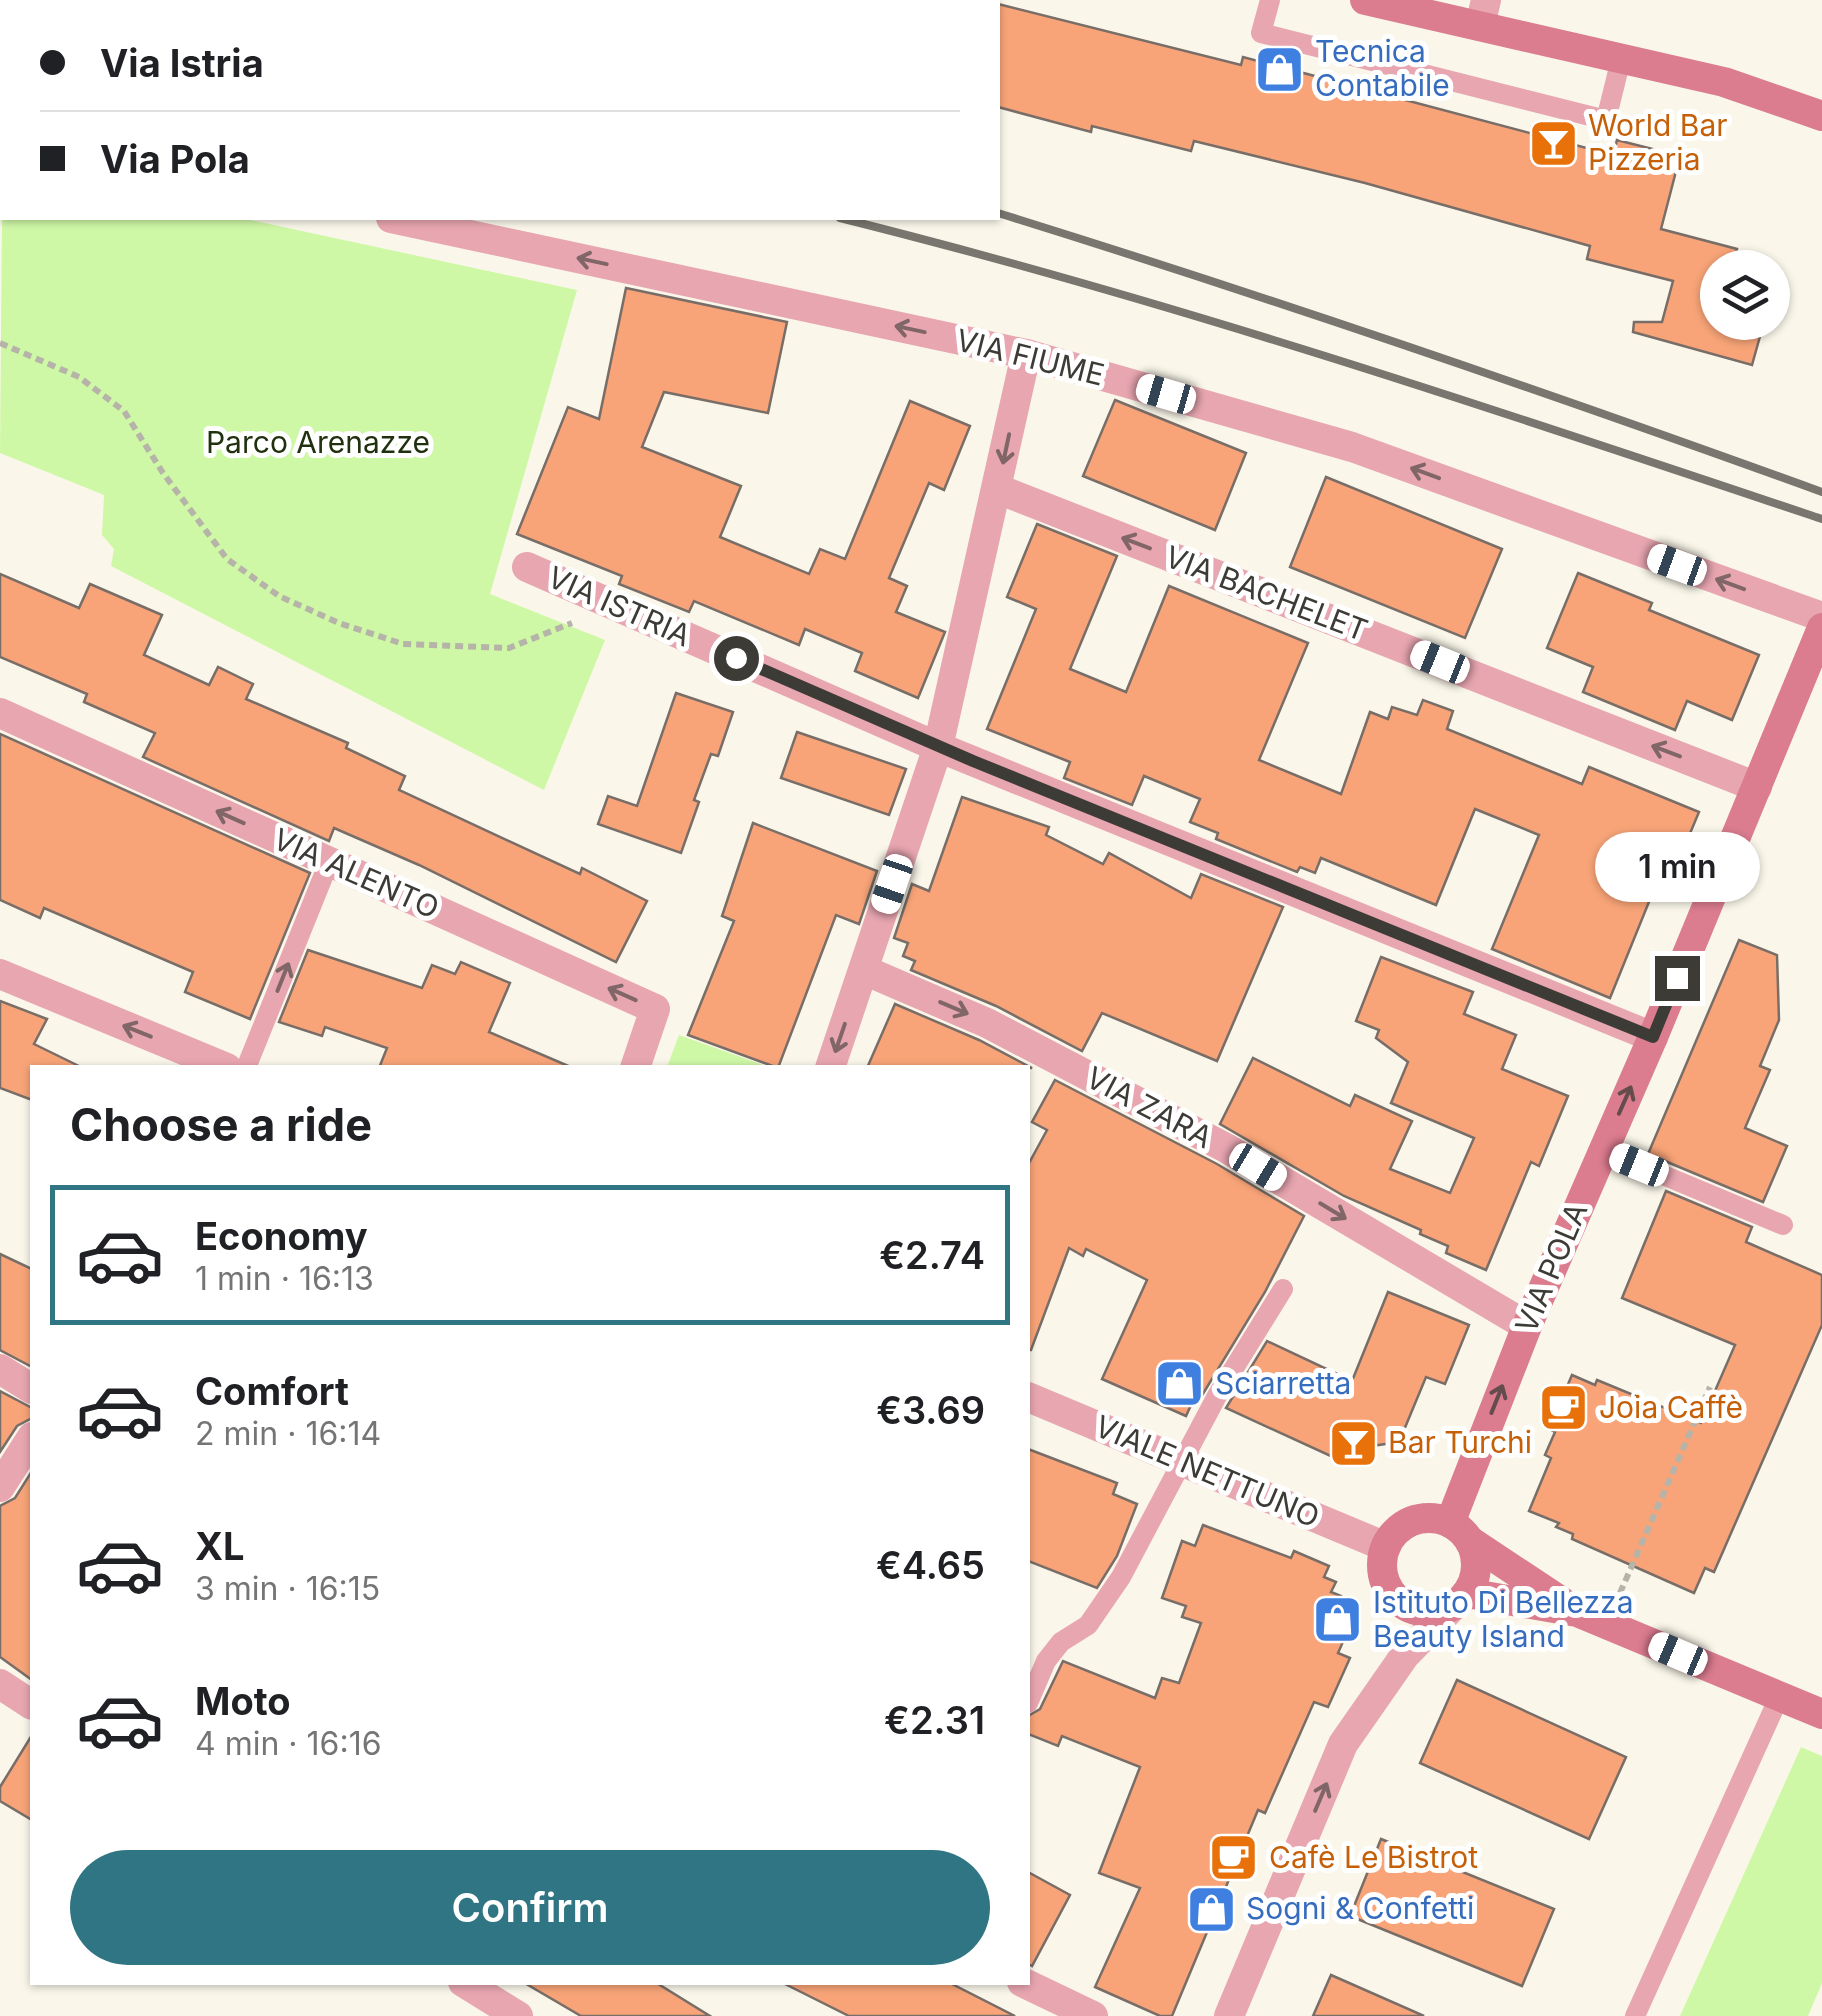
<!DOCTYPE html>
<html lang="en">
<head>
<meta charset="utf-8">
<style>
	body { margin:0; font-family:Inter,sans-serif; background:#f6f6f6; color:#202124; height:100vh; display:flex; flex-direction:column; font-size:38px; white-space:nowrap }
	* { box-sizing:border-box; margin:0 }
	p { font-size:32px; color:#757577 }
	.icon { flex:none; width:55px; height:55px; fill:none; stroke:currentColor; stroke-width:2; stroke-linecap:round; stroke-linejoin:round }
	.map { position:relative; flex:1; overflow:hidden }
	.panel { position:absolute; left:30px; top:1065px; width:1000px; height:920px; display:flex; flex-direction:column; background:#fff; border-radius:0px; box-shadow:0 2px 8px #0004 }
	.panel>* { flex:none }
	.banner { position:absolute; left:0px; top:0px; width:1000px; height:220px; box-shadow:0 2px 8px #0004; display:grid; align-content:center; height:220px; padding:0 40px; background:#fff }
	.tools { position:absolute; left:1700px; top:250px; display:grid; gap:20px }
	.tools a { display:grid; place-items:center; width:90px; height:90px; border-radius:50%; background:#fff; box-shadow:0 2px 8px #0004; font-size:50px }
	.end { position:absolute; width:45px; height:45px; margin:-22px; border:12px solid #3c3b36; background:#fff; box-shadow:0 0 0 5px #fff }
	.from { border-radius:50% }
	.bubble { position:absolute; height:70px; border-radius:35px; background:#fff; box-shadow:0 2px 8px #0004; font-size:32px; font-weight:600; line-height:70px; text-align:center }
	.car { position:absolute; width:30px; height:60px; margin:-30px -15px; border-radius:12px; box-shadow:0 0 8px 2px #0007; background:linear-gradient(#fff 24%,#345 0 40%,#fff 0 76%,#345 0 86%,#fff 0) }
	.banner b { display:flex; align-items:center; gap:35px; height:95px; font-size:38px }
	.banner b+b { border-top:2px solid #e0e0e0 }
	.banner i { width:25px; height:25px; background:#202124 }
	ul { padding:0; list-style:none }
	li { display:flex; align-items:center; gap:30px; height:140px; margin:0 20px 15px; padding:0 20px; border:5px solid transparent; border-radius:0px }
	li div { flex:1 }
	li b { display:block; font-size:38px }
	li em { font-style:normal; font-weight:600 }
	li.on { border-color:#307583 }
	li>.icon { width:90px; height:90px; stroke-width:1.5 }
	h2 { padding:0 40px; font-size:45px; line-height:120px }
	.button { display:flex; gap:20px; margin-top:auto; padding:20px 40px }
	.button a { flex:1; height:115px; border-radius:60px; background:#307583; color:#fff; font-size:40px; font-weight:600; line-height:115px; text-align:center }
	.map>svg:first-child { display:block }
</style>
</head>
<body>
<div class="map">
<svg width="1822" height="2016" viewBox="0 0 1822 2016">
	<rect width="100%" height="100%" fill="#faf7ea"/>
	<g fill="#cff8a6">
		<polygon points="2,217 241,218 577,290 490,594 605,640 544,790 111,566 114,549 102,535 104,495 0,453"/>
		<polygon points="679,1035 769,1067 667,1067"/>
		<polygon points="1801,1747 1822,1756 1822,1983 1808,2016 1680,2016"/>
	</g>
	<g fill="#f8a478" stroke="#796d68" stroke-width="2.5">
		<polygon points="998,4 1241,65 1243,57 1613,155 1617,140 1680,156 1661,229 1737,249 1732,268 1718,268 1717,322 1764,322 1752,365 1633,332 1634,322 1662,322 1673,281 1587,259 1590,246 1365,183 1194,141 1191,151 1092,126 1091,132 998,107"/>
		<polygon points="626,288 787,322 768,413 664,392 642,447 741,486 720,537 809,574 820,549 845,559 910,401 970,426 944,490 929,483 889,578 907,586 896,612 945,632 918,698 855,671 862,653 805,629 799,645 694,601 689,612 619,584 622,576 517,534 568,407 599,419"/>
		<polygon points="1115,400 1246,453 1215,530 1083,476"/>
		<polygon points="1326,477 1502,549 1465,638 1290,567"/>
		<polygon points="1037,524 1117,556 1070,669 1126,692 1169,586 1308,643 1259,760 1341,794 1370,712 1388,719 1392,707 1417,715 1423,700 1453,711 1447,729 1582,784 1589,767 1699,812 1668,886 1657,882 1610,998 1492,949 1539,835 1475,809 1436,905 1321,858 1315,873 1300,867 1297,872 1216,839 1218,833 1190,822 1200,799 1144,776 1132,805 1064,778 1070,762 987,729 1036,609 1007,597"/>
		<polygon points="1578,573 1652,603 1649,610 1759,655 1732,720 1687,701 1675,730 1583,692 1593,667 1547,648"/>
		<polygon points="0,574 79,608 90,584 162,615 144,655 209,685 218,667 253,684 246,699 348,743 346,748 405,776 399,790 580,874 582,868 647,901 616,962 419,865 334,828 329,841 143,757 155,733 84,702 87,694 0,657"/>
		<polygon points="676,693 733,712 718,756 711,754 694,800 699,802 681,853 598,824 608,796 637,806"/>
		<polygon points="797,732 906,769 889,815 781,778"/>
		<polygon points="0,734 310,873 250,1019 185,992 193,972 44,908 40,918 0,900"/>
		<polygon points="962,797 1049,827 1046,835 1103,864 1109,853 1191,898 1201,874 1283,907 1217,1061 1102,1013 1082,1051 996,1006 911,970 915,961 903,956 908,943 894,938 912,884 929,891"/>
		<polygon points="753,823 877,871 859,924 836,915 778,1068 688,1035 734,921 722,916"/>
		<polygon points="1739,940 1777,955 1779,1020 1760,1066 1770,1070 1745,1128 1787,1146 1763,1202 1648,1154"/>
		<polygon points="308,950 422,988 432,965 455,974 461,962 510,983 489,1032 573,1068 379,1068 387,1048 325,1027 322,1036 279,1022"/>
		<polygon points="1381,957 1473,992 1464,1014 1516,1035 1502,1069 1568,1096 1539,1166 1531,1162 1486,1270 1446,1253 1448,1246 1420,1234 1421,1230 1344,1196 1220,1124 1253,1058 1350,1106 1355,1095 1412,1121 1390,1169 1450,1193 1474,1138 1391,1103 1408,1062 1376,1038 1379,1030 1356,1021"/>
		<polygon points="0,1001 47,1019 34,1044 83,1068 32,1068 32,1100 0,1088"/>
		<polygon points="895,1004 979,1040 1032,1068 867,1068"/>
		<polygon points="1055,1080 1217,1164 1304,1216 1265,1292 1201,1397 1196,1394 1186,1416 1102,1379 1147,1280 1086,1249 1083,1256 1069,1248 1031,1350 1028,1350 1028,1165 1047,1130 1032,1122"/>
		<polygon points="1666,1191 1752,1227 1746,1242 1822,1275 1822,1325 1714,1572 1705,1568 1694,1593 1572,1539 1573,1534 1556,1527 1559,1523 1529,1511 1551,1458 1545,1455 1555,1432 1549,1429 1572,1375 1595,1385 1597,1380 1701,1423 1735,1345 1622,1298"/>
		<polygon points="0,1254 32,1269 32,1367 0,1350"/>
		<polygon points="1388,1292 1469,1325 1445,1384 1426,1377 1399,1442 1372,1446 1346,1463 1226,1408 1267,1341 1352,1381"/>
		<polygon points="0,1391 32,1408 32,1418 17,1426 0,1452"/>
		<polygon points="1028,1449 1117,1483 1113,1494 1137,1504 1117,1556 1097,1588 1028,1561"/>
		<polygon points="32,1471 32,1680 0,1657 0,1506 15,1498"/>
		<polygon points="1203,1525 1291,1558 1294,1551 1329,1566 1324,1577 1336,1582 1331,1592 1341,1596 1337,1606 1346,1610 1341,1622 1350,1626 1338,1653 1350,1658 1328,1707 1314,1702 1265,1813 1258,1810 1172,2016 1160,2016 1095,1987 1140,1888 1099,1873 1140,1767 1062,1736 1058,1746 1028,1734 1028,1716 1040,1709 1063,1661 1155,1698 1162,1678 1179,1683 1201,1623 1182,1617 1186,1606 1162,1598 1182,1541 1195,1546"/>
		<polygon points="1457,1680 1626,1757 1589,1839 1420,1763"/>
		<polygon points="32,1735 32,1820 0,1801 0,1787"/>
		<polygon points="1381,1839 1554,1909 1522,1986 1350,1916"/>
		<polygon points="1028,1872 1070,1895 1032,1966 1028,1964"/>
		<polygon points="1331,1975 1424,2016 1313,2016"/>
		<polygon points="523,1982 655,1982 710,2016 581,2016"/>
		<polygon points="781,1982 948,1982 1015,2016 849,2016"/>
	</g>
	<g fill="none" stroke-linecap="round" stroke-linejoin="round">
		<g stroke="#b6b3a9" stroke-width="6" stroke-dasharray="8 5" stroke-linecap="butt">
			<polyline points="0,343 79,377 124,411 163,473 227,559 279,596 339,623 403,644 509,648 572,623"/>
			<polyline points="1620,1593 1710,1387"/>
		</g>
		<g stroke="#e8a6b1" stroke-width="20">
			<polyline points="1270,0 1261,33 1606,120 1621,59"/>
			<polyline points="246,1068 329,862"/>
			<polyline points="1603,1150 1783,1225"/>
			<polyline points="1028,1703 1046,1661 1061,1642 1088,1625 1121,1577 1218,1394 1283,1289"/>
			<polyline points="1635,2016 1780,1695"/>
		</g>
		<g stroke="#e8a6b1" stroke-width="30">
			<polyline points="1480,26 1486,0"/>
			<polyline points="0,186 2,184"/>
			<polyline points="391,218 1026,354 1352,447 1822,617"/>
			<polyline points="998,489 1757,787"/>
			<polyline points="527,567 938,747 1653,1037"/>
			<polyline points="0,713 655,1009 635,1068"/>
			<polyline points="864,970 987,1023 1226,1148 1527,1326"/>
			<polyline points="0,974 227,1068"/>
			<polyline points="830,1068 938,747 1026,354"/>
			<polyline points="0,1369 32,1389"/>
			<polyline points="1028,1397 1386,1547"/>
			<polyline points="0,1487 32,1437"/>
			<polyline points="0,1684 32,1705"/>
			<polyline points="463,1982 518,2016"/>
			<polyline points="1022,1982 1093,2016"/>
			<polyline points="1229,2016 1343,1744 1405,1655 1456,1603"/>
		</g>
		<g stroke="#db7c8f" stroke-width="30">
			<polyline points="1365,0 1724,82 1822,116"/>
			<circle cx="1429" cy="1565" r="47"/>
			<polyline points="1450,1523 1527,1326 1653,1037 1822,628"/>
			<polyline points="1470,1541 1562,1602"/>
			<polyline points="1467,1593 1577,1612 1822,1714"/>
		</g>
		<g stroke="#78766e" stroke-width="8">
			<polyline points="115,0 128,2"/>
			<polyline points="0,31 2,31"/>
			<path d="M998,213C1275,299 1549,393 1822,492"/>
			<path d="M840,218C1173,301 1497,410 1822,519"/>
		</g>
	</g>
	<defs><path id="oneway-shaft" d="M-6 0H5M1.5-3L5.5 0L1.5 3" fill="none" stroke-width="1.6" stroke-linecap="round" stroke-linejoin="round" transform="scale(2.5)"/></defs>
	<g stroke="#816667">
		<use href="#oneway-shaft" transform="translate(592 261) rotate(-168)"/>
		<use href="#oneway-shaft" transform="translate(910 329) rotate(-168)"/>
		<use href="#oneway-shaft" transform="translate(1006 449) rotate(102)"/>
		<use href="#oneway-shaft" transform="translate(1425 473) rotate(-160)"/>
		<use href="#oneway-shaft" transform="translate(1136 543) rotate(-159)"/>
		<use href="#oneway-shaft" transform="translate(1730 584) rotate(-160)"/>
		<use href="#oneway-shaft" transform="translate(1666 751) rotate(-159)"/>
		<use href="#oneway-shaft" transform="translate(230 817) rotate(-156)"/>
		<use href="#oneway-shaft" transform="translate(283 977) rotate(-68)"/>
		<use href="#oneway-shaft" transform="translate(622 994) rotate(-156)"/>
		<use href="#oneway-shaft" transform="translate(954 1008) rotate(23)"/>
		<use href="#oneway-shaft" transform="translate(137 1031) rotate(-158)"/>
		<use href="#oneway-shaft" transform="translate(840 1038) rotate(109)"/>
		<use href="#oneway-shaft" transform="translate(1333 1211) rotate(31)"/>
		<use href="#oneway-shaft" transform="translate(1321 1797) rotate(-67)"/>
	</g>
	<g stroke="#644b4c">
		<use href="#oneway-shaft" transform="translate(1625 1100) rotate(-66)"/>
		<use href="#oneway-shaft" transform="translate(1497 1399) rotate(-68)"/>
	</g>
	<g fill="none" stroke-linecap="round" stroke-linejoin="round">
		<polyline stroke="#3c3b36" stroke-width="12" points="736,658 973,761 1653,1037 1677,978"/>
	</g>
	<defs>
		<symbol id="shop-square" viewBox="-11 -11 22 22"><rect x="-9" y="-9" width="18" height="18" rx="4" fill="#3f7fe0" stroke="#fff"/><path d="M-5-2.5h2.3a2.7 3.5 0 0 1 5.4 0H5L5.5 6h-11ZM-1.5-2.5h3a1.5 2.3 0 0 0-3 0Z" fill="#fff"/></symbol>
		<symbol id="bar-square" viewBox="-11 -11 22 22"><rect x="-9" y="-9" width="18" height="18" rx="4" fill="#e8710a" stroke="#fff"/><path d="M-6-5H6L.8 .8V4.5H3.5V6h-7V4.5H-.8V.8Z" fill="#fff"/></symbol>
		<symbol id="cafe-square" viewBox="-11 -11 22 22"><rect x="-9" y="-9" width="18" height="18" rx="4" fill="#e8710a" stroke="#fff"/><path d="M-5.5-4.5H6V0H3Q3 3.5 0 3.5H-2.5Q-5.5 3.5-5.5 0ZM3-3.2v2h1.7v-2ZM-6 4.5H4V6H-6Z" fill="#fff"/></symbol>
	</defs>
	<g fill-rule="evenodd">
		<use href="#shop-square" x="1252" y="42" width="55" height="55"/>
		<use href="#bar-square" x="1526" y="116" width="55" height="55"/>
		<use href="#shop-square" x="1152" y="1356" width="55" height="55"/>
		<use href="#cafe-square" x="1536" y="1380" width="55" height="55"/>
		<use href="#bar-square" x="1326" y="1416" width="55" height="55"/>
		<use href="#shop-square" x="1310" y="1592" width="55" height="55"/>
		<use href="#cafe-square" x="1206" y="1830" width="55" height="55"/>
		<use href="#shop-square" x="1184" y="1882" width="55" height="55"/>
	</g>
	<g text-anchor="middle" stroke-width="10" stroke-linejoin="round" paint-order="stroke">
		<g font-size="30" fill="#366cbe" stroke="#fff" text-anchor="start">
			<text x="1315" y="62">Tecnica<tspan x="1315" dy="34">Contabile</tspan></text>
			<text x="1215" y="1394">Sciarretta</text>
			<text x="1373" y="1613">Istituto Di Bellezza<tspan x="1373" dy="34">Beauty Island</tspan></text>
			<text x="1246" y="1919">Sogni &amp; Confetti</text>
		</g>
		<g font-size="30" fill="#c56008" stroke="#fff" text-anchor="start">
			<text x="1588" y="136">World Bar<tspan x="1588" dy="34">Pizzeria</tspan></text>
			<text x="1599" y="1418">Joia Caffè</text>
			<text x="1388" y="1453">Bar Turchi</text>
			<text x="1269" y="1868">Cafè Le Bistrot</text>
		</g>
		<g font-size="30" fill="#3c3b36" stroke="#fff">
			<text transform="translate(1030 358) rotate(14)" y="10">VIA FIUME</text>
			<text transform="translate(1266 594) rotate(21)" y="10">VIA BACHELET</text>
			<text transform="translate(619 607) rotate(24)" y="10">VIA ISTRIA</text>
			<text transform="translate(356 874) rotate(24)" y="10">VIA ALENTO</text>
			<text transform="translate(1149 1108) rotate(28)" y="10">VIA ZARA</text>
			<text transform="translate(1552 1268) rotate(-67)" y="10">VIA POLA</text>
			<text transform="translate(1207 1472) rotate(23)" y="10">VIALE NETTUNO</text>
		</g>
		<g font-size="30" fill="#21310f" stroke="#fff">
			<text x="318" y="453">Parco Arenazze</text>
		</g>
	</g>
</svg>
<div class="tools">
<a><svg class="icon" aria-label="layers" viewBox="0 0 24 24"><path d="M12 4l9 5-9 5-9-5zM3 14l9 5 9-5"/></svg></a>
</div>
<i class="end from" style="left:736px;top:658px"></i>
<i class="end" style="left:1677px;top:978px"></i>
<div class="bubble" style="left:1595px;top:832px;width:165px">1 min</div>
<i class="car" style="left:1166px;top:394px;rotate:286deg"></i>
<i class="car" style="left:1677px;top:565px;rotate:290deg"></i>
<i class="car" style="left:1440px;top:662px;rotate:292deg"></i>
<i class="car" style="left:892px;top:884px;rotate:199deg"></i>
<i class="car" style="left:1639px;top:1165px;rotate:292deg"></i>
<i class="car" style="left:1258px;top:1167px;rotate:121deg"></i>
<i class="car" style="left:1678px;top:1654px;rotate:293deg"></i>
<div class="banner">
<b><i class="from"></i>Via Istria</b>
<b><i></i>Via Pola</b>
</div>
<section class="panel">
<h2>Choose a ride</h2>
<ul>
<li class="on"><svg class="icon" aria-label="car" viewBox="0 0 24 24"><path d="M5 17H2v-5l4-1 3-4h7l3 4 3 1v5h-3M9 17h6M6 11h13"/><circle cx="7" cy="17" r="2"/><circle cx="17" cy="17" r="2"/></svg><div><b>Economy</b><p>1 min · 16:13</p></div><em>€2.74</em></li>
<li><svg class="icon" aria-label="car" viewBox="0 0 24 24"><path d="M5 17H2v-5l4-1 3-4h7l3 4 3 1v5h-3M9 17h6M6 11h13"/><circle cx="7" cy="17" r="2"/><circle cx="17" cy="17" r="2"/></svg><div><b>Comfort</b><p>2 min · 16:14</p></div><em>€3.69</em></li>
<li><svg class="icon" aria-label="car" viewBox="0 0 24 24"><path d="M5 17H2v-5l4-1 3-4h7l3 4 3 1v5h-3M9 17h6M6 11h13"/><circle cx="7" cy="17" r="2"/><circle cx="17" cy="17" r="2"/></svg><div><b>XL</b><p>3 min · 16:15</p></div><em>€4.65</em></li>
<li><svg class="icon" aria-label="car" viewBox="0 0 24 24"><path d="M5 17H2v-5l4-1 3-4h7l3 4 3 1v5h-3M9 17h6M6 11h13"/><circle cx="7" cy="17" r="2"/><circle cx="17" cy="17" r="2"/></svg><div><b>Moto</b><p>4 min · 16:16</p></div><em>€2.31</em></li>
</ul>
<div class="button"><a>Confirm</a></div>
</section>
</div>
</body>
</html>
